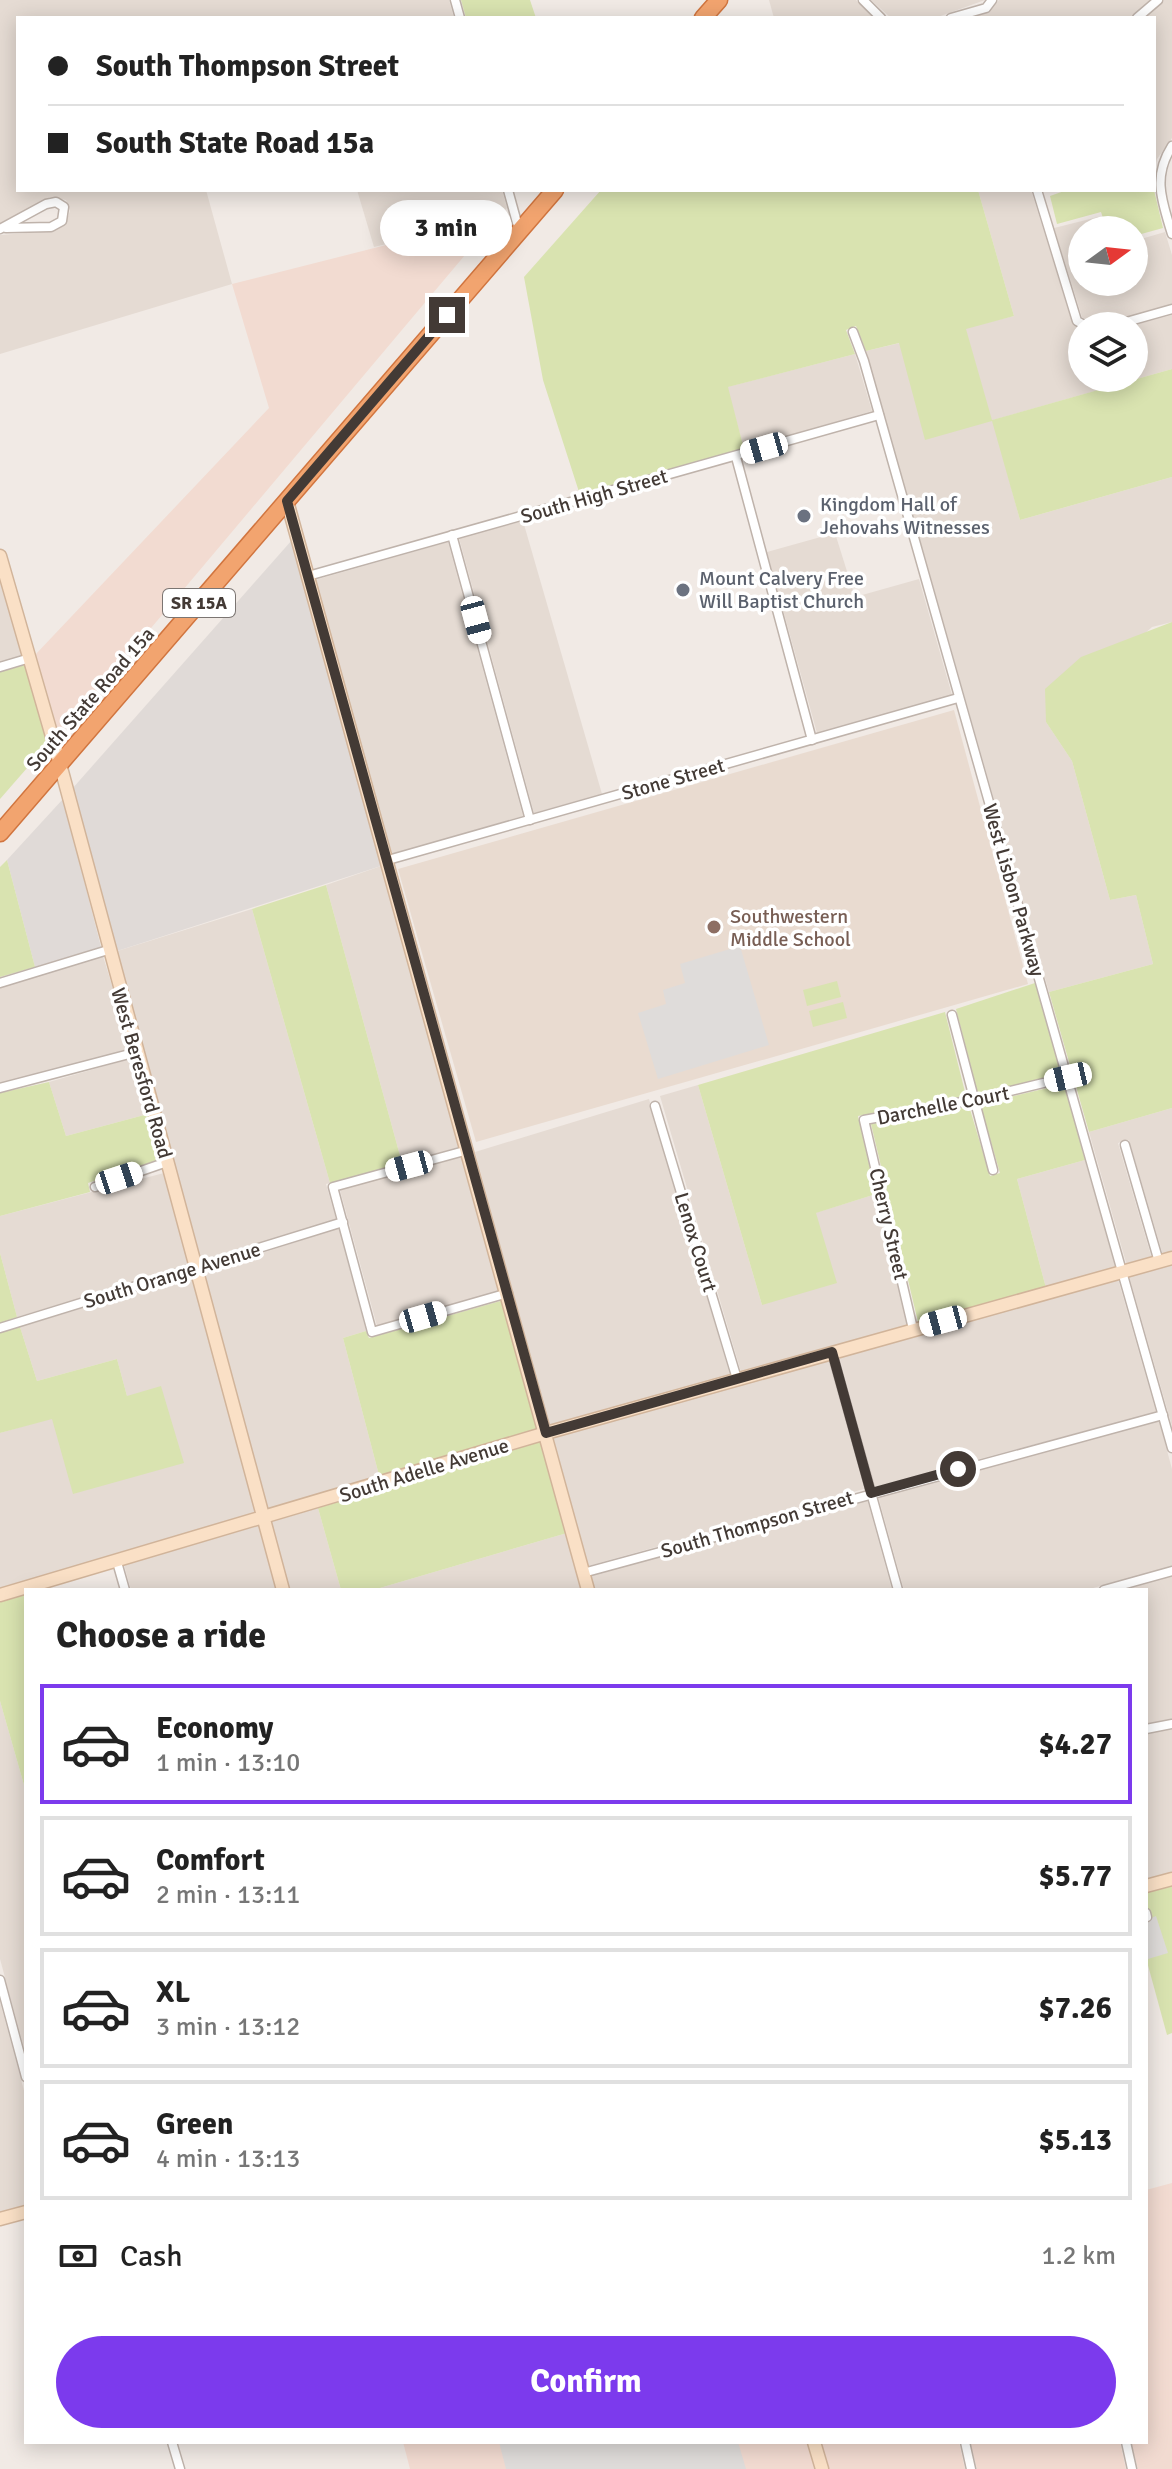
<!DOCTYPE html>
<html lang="en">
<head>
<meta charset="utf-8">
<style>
	body { margin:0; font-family:Signika,sans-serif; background:#f6f6f6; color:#222; height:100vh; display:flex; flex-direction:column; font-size:30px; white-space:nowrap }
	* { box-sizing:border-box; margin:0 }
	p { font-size:26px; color:#767676 }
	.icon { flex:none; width:44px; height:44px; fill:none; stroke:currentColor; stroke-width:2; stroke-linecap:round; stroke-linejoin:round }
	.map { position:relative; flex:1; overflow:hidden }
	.side { position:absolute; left:24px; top:1588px; width:1124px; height:856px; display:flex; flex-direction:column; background:#fff; border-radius:0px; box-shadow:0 4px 20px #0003 }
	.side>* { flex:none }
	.top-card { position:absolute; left:16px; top:16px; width:1140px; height:176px; border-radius:0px; box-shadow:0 4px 20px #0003; display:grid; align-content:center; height:176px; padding:0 32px; background:#fff }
	.needle { width:52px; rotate:75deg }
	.fabs { position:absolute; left:1068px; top:216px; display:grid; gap:16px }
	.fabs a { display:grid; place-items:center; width:80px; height:80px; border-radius:50%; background:#fff; box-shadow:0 4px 20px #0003; font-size:40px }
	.end { position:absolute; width:36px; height:36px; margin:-18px; border:10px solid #433a35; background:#fff; box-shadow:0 0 0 4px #fff }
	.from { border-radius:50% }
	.bubble { position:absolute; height:56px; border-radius:28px; background:#fff; box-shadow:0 4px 20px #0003; font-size:26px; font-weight:700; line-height:56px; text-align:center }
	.car { position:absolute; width:24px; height:48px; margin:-24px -12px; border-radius:10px; box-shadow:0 0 6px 2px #0007; background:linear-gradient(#fff 24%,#345 0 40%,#fff 0 76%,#345 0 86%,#fff 0) }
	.top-card b { display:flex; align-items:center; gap:28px; height:76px; font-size:30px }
	.top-card b+b { border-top:2px solid #e0e0e0 }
	.top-card i { width:20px; height:20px; background:#222 }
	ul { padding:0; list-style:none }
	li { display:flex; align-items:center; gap:24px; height:120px; margin:0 16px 12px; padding:0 16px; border:4px solid #e0e0e0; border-radius:0px }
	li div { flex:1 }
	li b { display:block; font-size:30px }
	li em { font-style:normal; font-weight:700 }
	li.active { border-color:#7c3aed }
	li>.icon { width:72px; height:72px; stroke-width:1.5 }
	h2 { padding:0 32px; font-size:36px; line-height:96px }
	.pay { display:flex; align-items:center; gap:20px; height:88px; padding:0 32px; font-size:30px }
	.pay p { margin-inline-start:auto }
	.cta { display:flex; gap:16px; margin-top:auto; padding:16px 32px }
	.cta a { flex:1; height:92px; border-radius:48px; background:#7c3aed; color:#fff; font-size:32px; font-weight:700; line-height:92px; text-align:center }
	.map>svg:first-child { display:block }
</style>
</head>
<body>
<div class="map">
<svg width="1172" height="2469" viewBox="0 0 1172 2469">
	<rect width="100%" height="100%" fill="#f1eae5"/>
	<g fill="#e5dbd3">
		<polygon points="0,0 449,0 454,18 18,18 18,190 206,190 232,284 0,354 0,235 53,231 65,225 70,211 66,200 50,197 0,224"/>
		<polygon points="769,0 856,0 873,18 774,18"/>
		<polygon points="871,0 985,0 935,18 891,18"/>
		<polygon points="999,0 1151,0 1129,18 969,18 987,12"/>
		<polygon points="1164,0 1172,0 1172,138 1157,159 1154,172 1154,18 1145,18"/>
		<polygon points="357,190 502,190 507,208 497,217 374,247"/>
		<polygon points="978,190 1031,190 1072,322 1082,330 1082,378 1134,378 1134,326 1131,326 1172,315 1172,369 993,420 1020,520 1172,477 1172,622 1152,627 1046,722 1072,761 1110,900 1136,895 1153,964 1049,992 866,351 1014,316"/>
		<polygon points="1098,217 1102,230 1082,230 1082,282 1134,282 1134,241 1165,232 1172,255 1172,304 1110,322 1093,324 1082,317 1054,228"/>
		<polygon points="855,354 872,411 744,449 727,387"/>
		<polygon points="523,521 602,794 534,813 459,538"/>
		<polygon points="835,533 855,597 919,579 952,695 817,733 767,552"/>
		<polygon points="448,542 523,816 392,854 315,580"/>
		<polygon points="0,577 23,655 0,662"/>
		<polygon points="384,865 462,1146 402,1163 326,885"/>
		<polygon points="252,909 330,1183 326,1184 336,1219 201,1262 114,952"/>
		<polygon points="103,956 131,1048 6,1084 0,1082 0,988"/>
		<polygon points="133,1058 148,1114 66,1136 49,1082"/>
		<polygon points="698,1085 762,1305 815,1213 876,1194 907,1325 741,1372 660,1096"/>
		<polygon points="649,1099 730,1375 550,1427 475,1152"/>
		<polygon points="1172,1108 1172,1253 1163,1255 1129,1140 1118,1143 1152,1259 1127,1266 1089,1132"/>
		<polygon points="465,1156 501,1290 377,1326 340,1190"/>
		<polygon points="1085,1160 1116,1269 1046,1288 1017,1179"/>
		<polygon points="164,1173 190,1265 17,1317 0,1253 0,1216"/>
		<polygon points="339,1228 366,1331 343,1338 380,1479 268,1513 204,1272"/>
		<polygon points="1172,1263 1172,1426 1129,1276"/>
		<polygon points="193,1275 257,1516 0,1590 0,1433 127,1396 117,1359 37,1381 20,1327"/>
		<polygon points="1118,1279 1156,1412 875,1487 839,1355"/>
		<polygon points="828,1358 864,1489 588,1566 553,1437"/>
		<polygon points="1159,1421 1172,1469 1172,1566 1086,1590 904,1590 878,1496"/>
		<polygon points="867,1499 892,1590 594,1590 590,1576"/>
		<polygon points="318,1508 341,1590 289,1590 271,1522"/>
		<polygon points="260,1525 277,1590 131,1590 124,1565"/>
		<polygon points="567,1533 582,1590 373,1590"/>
		<polygon points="1172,1576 1172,1719 1146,1724 1146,1590 1123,1590"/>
		<polygon points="0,1701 26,1792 26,2055 0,1959"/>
		<polygon points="1172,1729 1172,1874 1146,1881 1146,1734"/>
		<polygon points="0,2002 26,2098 26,2206 0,2214"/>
	</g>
	<g fill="#f2dbd1">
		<polygon points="497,217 77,716 57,733 35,655 269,408 232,284"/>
		<polygon points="1172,2183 1172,2469 1138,2469 1131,2442 1146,2442 1146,2190"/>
		<polygon points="403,2442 808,2442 816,2469 410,2469"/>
		<polygon points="820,2442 959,2442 965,2469 827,2469"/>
		<polygon points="970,2442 1120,2442 1126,2469 977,2469"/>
	</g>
	<g fill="#e0dad7">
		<polygon points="292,540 384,865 114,952 72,789"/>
		<polygon points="63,799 101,947 35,967 7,860"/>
	</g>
	<polygon fill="#e9dbd0" points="954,710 1028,984 476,1142 398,869"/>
	<g fill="#d9e3b0">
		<polygon points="461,0 530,0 536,18 466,18"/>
		<polygon points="601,190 978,190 1014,316 966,329 992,420 1172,369 1172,477 1020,520 992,421 925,440 899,343 866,351 856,326 846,330 855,354 728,387 744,449 580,495 543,380 524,277"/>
		<polygon points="1067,190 1154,190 1163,228 1134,236 1134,230 1107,230 1101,212 1057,224 1050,196"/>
		<polygon points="1172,622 1172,1108 1089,1132 1049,992 1153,964 1136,895 1110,900 1072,761 1046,722 1045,689 1081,657"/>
		<polygon points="25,665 48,744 0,799 0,672"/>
		<polygon points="7,860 35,967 0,977 0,867"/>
		<polygon points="326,885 402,1163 330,1183 252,909"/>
		<polygon points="837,981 841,997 807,1006 803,990"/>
		<polygon points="1035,983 1061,1074 978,1094 956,1009"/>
		<polygon points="843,1002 847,1018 813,1027 809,1011"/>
		<polygon points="945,1012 966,1096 858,1116 876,1194 816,1213 837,1283 762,1305 698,1085"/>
		<polygon points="49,1082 66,1136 148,1114 161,1159 88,1183 90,1192 0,1216 0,1093"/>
		<polygon points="1064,1084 1085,1160 1017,1179 1046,1288 918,1322 871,1124 969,1106 990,1176 1000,1173 980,1104"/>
		<polygon points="0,1253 17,1317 0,1323"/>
		<polygon points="504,1300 539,1430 380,1479 343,1338 366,1331 369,1338"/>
		<polygon points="20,1327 37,1381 117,1359 127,1396 161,1386 184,1463 73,1494 52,1419 0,1433 0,1333"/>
		<polygon points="542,1440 567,1533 373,1590 341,1590 318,1508"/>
		<polygon points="26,1593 26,1792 0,1701 0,1601"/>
		<polygon points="1172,1884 1172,2033 1167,2035 1146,1958 1146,1891"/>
	</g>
	<g fill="#dfdcda">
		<polygon points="740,946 769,1045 658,1079 638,1013 666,1004 663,990 685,983 680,964"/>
		<polygon points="1156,1916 1168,1953 1148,1959 1146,1920"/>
		<polygon points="499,2442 738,2442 746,2469 506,2469"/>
	</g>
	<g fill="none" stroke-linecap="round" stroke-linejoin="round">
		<defs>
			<g id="street">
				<polyline points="455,0 460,18"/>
				<polyline points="863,0 881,18"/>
				<polyline points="951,18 986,8 992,0"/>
				<polyline points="1137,18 1158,0"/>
				<path d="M1172,146C1152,177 1162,201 1172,234"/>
				<polyline points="508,190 519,230"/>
				<polyline points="1037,190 1077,321 1086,326"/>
				<polyline points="0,229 46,204 56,202 64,207 62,221 51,227 6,228"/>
				<polyline points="1112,326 1172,309"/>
				<polyline points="853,332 864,361 1172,1448"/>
				<polyline points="736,457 812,740"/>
				<polyline points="452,535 530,820"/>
				<polyline points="308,576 879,415"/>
				<polyline points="0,667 30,658"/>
				<polyline points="388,860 958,698"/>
				<polyline points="0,983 108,950"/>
				<polyline points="952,1015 993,1170"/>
				<polyline points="0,1088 137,1052"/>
				<polyline points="655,1106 737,1379"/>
				<polyline points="1125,1145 1159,1262"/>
				<polyline points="468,1150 333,1187 372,1332 508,1293"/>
				<polyline points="95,1187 167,1162"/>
				<polyline points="0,1328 343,1222"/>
				<polyline points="913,1329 864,1120 973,1100 1068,1077"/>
				<polyline points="832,1352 898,1590"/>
				<polyline points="117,1562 125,1590"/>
				<polyline points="583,1573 1163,1415"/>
				<polyline points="1104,1590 1172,1571"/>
				<polyline points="1146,1729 1172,1724"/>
				<polyline points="1146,1913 1147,1917"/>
				<polyline points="0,1980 26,2077"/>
				<polyline points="172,2442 180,2469"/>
				<polyline points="965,2442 971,2469"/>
				<polyline points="1126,2442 1132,2469"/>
			</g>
			<g id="secondary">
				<polyline points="287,501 588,1590"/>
				<polyline points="0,556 60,764 283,1590"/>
				<polyline points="0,1595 546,1433 1172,1258"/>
				<polyline points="1146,1886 1172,1879"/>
				<polyline points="0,2219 26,2212"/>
				<polyline points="814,2442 822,2469"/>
			</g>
			<g id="highway">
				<polyline points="703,18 719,0"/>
				<polyline points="0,833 555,190"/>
			</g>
		</defs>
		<use href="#street" stroke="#bfb3ab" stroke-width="11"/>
		<use href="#secondary" stroke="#d1b49a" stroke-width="15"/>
		<use href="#highway" stroke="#d1753f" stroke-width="19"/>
		<use href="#street" stroke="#fff" stroke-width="8"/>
		<use href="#secondary" stroke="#fae0c6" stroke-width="12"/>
		<use href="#highway" stroke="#f2a46f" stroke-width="16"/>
	</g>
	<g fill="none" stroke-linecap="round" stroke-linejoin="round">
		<polyline stroke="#433a35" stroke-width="10" points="447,315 287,501 546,1433 832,1352 871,1493 958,1469"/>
	</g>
	<g fill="#6b7280" stroke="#fff" stroke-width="3">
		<circle cx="804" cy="516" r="8"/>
		<circle cx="683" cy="590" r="8"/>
	</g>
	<circle fill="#8d6e63" stroke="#fff" stroke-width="3" cx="714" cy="927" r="8"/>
	<g text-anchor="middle" stroke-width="7" stroke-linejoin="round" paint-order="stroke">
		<rect fill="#fff" stroke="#7b7572" stroke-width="2" x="163" y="589" width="72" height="28" rx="6"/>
		<g font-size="18" font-weight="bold" fill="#433a35">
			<text x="199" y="609">SR 15A</text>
		</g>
		<g font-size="20" fill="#433a35" stroke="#fff">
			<text transform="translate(594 496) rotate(-16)" y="7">South High Street</text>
			<text transform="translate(90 699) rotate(-49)" y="7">South State Road 15a</text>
			<text transform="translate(673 779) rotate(-16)" y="7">Stone Street</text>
			<text transform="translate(1014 890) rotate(74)" y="7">West Lisbon Parkway</text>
			<text transform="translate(142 1073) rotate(74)" y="7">West Beresford Road</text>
			<text transform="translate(943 1105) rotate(-11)" y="7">Darchelle Court</text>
			<text transform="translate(889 1224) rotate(77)" y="7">Cherry Street</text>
			<text transform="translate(696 1242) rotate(73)" y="7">Lenox Court</text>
			<text transform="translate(172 1275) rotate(-17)" y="7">South Orange Avenue</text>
			<text transform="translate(424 1470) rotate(-17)" y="7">South Adelle Avenue</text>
			<text transform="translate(757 1524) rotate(-16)" y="7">South Thompson Street</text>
		</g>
		<g font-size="20" fill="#5b616d" stroke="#fff" text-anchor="start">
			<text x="820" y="511">Kingdom Hall of<tspan x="820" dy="23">Jehovahs Witnesses</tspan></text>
			<text x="699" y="585">Mount Calvery Free<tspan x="699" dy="23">Will Baptist Church</tspan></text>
		</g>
		<g font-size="20" fill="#785e54" stroke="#fff" text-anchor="start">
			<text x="730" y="923">Southwestern<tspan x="730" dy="23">Middle School</tspan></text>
		</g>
	</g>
</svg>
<div class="fabs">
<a><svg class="needle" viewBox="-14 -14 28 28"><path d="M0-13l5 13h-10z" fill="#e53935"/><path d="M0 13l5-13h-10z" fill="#767676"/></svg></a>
<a><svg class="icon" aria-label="layers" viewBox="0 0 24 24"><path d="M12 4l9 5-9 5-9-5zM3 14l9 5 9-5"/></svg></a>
</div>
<i class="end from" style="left:958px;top:1469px"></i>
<i class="end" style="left:447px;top:315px"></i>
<div class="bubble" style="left:380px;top:200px;width:132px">3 min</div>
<i class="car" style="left:764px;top:448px;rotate:254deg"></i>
<i class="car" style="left:476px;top:620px;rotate:165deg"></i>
<i class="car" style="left:1068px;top:1077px;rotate:257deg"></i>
<i class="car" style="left:409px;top:1166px;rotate:255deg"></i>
<i class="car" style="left:119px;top:1178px;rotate:72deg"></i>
<i class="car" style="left:423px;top:1317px;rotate:74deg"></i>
<i class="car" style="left:943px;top:1321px;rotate:255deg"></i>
<div class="top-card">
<b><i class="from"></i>South Thompson Street</b>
<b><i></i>South State Road 15a</b>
</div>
<section class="side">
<h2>Choose a ride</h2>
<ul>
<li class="active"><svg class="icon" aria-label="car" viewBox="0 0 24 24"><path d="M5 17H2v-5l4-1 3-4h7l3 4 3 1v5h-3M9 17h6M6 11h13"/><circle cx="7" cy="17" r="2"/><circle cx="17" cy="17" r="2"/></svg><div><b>Economy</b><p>1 min · 13:10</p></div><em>$4.27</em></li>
<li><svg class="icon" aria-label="car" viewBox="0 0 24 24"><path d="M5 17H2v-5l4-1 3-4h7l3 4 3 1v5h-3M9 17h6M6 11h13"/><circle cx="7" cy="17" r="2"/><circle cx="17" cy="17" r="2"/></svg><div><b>Comfort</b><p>2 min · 13:11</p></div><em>$5.77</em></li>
<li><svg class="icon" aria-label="car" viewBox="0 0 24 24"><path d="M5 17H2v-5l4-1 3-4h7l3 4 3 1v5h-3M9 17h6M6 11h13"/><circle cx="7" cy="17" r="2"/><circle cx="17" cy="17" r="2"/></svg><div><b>XL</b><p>3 min · 13:12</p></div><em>$7.26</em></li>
<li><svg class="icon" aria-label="car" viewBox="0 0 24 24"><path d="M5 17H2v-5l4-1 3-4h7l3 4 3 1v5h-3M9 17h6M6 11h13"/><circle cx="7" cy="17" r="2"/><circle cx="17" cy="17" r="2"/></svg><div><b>Green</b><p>4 min · 13:13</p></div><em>$5.13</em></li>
</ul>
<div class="pay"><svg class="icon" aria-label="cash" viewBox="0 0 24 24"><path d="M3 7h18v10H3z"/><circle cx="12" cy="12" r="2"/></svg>Cash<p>1.2 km</p></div>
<div class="cta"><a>Confirm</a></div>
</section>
</div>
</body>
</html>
